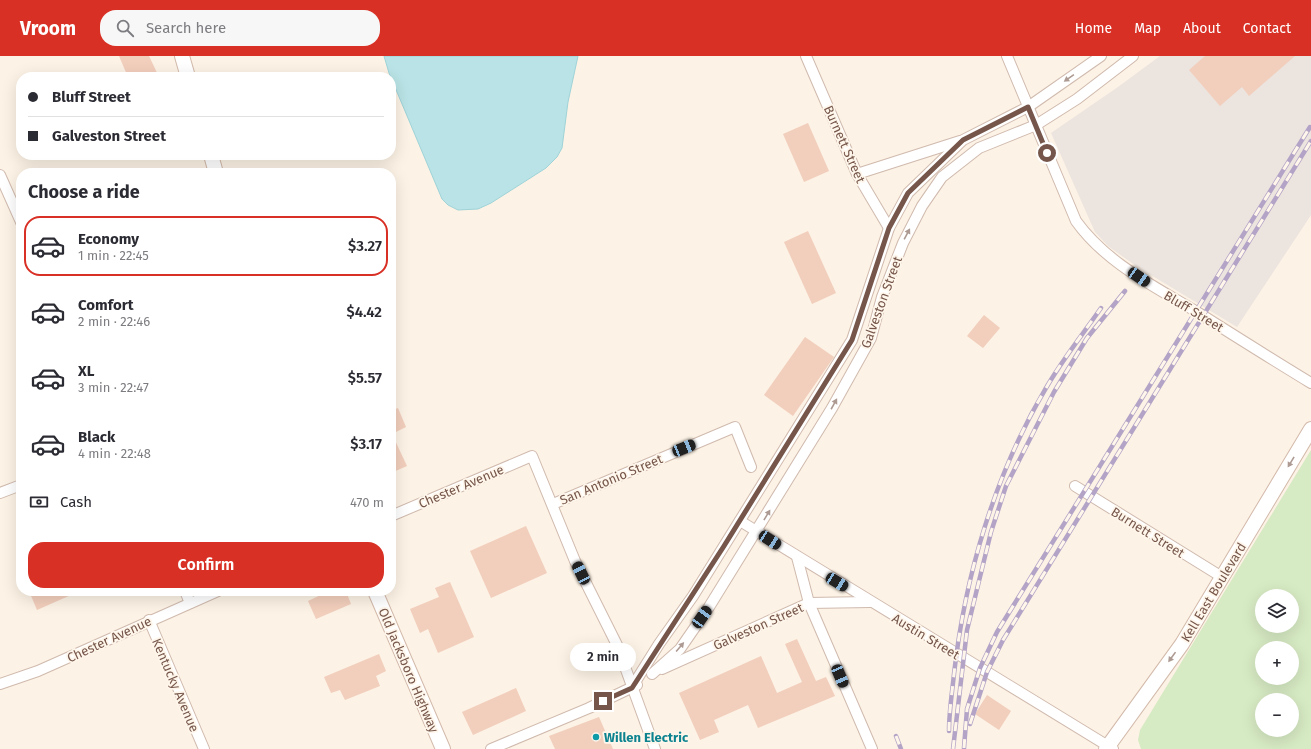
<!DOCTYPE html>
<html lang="en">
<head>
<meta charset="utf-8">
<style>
	body { margin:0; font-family:"Fira Sans",sans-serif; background:#f7f7f7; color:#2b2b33; height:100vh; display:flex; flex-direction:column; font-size:15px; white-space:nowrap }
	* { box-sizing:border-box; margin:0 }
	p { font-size:13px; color:#7c7c81 }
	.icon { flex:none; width:22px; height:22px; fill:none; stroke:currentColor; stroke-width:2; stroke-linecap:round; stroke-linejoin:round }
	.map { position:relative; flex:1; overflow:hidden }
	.sheet { position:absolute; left:16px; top:112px; width:380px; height:428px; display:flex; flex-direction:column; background:#fff; border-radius:16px; box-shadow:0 4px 16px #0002 }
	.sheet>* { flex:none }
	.top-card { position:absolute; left:16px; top:16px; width:380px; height:88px; border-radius:16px; box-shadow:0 4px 16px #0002; display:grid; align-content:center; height:88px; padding:0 12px; background:#fff }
	.fabs { position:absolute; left:1255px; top:533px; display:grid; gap:8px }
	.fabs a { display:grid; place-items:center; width:44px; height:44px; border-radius:50%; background:#fff; box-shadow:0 4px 16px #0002; font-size:20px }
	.end { position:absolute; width:18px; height:18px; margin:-9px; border:5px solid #76564a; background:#fff; box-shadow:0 0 0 2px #fff }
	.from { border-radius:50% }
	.bubble { position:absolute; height:28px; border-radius:14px; background:#fff; box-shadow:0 4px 16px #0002; font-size:13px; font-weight:600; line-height:28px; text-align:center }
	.car { position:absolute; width:12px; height:24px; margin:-12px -6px; border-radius:5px; box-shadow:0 0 3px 1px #0007; background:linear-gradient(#222 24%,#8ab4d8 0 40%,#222 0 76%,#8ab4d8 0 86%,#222 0) }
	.top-card b { display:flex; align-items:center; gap:14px; height:38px; font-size:15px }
	.top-card b+b { border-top:1px solid #e1e1e2 }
	.top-card i { width:10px; height:10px; background:#2b2b33 }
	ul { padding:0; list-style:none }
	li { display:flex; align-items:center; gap:12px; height:60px; margin:0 8px 6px; padding:0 4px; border:2px solid transparent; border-radius:16px }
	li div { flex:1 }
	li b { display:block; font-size:15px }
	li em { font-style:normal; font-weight:600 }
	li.active { border-color:#d93025 }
	li>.icon { width:36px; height:36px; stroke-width:1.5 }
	h2 { padding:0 12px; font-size:18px; line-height:48px }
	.pay { display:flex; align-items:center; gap:10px; height:44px; padding:0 12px; font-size:15px }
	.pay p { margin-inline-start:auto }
	.button { display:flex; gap:8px; margin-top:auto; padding:8px 12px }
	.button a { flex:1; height:46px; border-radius:16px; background:#d93025; color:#fff; font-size:16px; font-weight:600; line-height:46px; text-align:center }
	header { display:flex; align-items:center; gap:24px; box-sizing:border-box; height:56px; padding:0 20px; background:#d93025; color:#fff }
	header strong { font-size:19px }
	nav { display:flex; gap:22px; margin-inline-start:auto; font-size:14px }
	.search { width:280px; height:36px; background:#f7f7f7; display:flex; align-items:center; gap:10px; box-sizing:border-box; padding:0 14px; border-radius:16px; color:#7c7c81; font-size:15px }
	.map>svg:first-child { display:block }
</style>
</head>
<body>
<header>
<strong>Vroom</strong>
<div class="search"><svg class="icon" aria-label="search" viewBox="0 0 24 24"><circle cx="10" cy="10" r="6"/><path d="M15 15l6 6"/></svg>Search here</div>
<nav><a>Home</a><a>Map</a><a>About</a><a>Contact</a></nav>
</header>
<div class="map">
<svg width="1311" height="693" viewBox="0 0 1311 693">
	<rect width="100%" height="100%" fill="#fcf2e5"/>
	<polygon fill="#ece4df" points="1160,0 1311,0 1311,159 1237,271 1136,210 1108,190 1095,176 1051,77 1118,31"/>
	<path fill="#d6eac3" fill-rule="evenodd" d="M1311,394V693H1141L1138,684L1140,674ZM1262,540H1292V570H1262ZM1262,592H1292V622H1262ZM1262,644H1292V674H1262Z"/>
	<polygon fill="#b9e3e6" stroke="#9fd3d8" points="384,0 578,0 568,46 562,92 557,101 546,112 491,147 478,153 458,154 448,149 442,143 389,17"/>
	<g fill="#f2cebc">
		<polygon points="119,0 149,0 159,21 128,21"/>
		<polygon points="1205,0 1295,0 1249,40 1242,31 1220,50 1189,14"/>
		<polygon points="808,67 829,115 804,126 783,78"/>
		<polygon points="808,175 836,237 812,248 784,186"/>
		<polygon points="984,259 1000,272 983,292 967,280"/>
		<polygon points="805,281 834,301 793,360 764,339"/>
		<polygon points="398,352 406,371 392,378 407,410 391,417 391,355"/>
		<polygon points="526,470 547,517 491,542 470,495"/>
		<polygon points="450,526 474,581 438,597 428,573 420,577 410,553 439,541 435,532"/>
		<polygon points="29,535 80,535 37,554"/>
		<polygon points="329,535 346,535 351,548 316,563 308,545"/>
		<polygon points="797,583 816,625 826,621 835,640 758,672 748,649 714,664 719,676 700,684 679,637 761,600 777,637 802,626 785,588"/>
		<polygon points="379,598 386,615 376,620 380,630 345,644 340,634 331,637 324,621"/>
		<polygon points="516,632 526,655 473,679 462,656"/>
		<polygon points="987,639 1011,655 999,674 975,658"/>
		<polygon points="599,661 613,693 555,693 549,680"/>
	</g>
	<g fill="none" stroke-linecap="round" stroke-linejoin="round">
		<defs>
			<g id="street">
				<polyline points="806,0 857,118 889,172"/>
				<path d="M1007,0L1076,165C1106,207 1154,230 1197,256C1235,280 1273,304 1311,327"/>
				<polyline points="857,118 960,85"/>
				<polyline points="0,119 21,166"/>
				<polyline points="1075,430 1222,521"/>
				<polyline points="0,437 21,429"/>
				<polyline points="553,448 735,371 751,411"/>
				<polyline points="391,460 532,400 575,505 617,589 655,693"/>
				<polyline points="740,465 1113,693"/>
				<polyline points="797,501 809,547 872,693"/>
				<polyline points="185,535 190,547"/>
				<polyline points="149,564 204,693"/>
				<polyline points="662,613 809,547 870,546"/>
				<polyline points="652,618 680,593 709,551 832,352 871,282 882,241 903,187 922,150 942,121 979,92 1036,69 1077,43 1133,0"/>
				<polyline points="0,628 38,615 218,535"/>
				<polyline points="632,631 659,588 693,540 852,284 889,172 908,137 963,84 1028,51 1101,0"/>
				<polyline points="491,693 589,652 637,629"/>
			</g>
			<g id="secondary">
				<polyline points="182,0 188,21"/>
				<polyline points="211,99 216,117"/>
				<polyline points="375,535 443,693"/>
				<polyline points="1106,693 1182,588 1311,373"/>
			</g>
		</defs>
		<use href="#street" stroke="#d0baae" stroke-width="12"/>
		<use href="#secondary" stroke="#d3baab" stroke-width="16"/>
		<use href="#street" stroke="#fff" stroke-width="10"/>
		<use href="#secondary" stroke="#fff" stroke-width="14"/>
		<defs>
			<g id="rail">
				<polyline points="970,668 987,616 1003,584 1311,85"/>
				<path d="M949,675C949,656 952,637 954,618C965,519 995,418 1046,332C1062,304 1083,278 1101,252"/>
				<polyline points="896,680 901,693"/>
				<polyline points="964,692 967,653 980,612 997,576 1310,71"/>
				<polyline points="953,693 967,574 991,476 1006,430 1054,336 1087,282 1125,235"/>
			</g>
		</defs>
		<use href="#rail" stroke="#b3a3c6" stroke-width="4.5"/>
		<use href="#rail" stroke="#fff6eb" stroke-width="3" stroke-dasharray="9" stroke-linecap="butt"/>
	</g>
	<defs><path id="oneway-solid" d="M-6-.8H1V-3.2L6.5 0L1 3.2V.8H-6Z"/></defs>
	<g fill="#ad9a92">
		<use href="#oneway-solid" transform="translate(1069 22) rotate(145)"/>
		<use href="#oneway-solid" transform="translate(907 178) rotate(-62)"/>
		<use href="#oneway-solid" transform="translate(834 348) rotate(-61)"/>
		<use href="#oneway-solid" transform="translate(1291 406) rotate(121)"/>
		<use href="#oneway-solid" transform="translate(767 459) rotate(-59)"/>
		<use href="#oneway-solid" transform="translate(680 591) rotate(-50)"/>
		<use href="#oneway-solid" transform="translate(1172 601) rotate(126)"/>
	</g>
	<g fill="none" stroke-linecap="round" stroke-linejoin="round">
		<polyline stroke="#76564a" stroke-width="5" points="603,645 632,632 724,490 852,284 889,172 908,137 963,84 1028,51 1047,97"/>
	</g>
	<circle fill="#0f9aa8" stroke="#fff6eb" stroke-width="1.5" cx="596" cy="681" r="4"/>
	<g text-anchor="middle" stroke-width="3.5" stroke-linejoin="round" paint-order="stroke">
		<g font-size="13" fill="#76564a" stroke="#fff6eb">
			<text transform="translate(845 88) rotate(66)" y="5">Burnett Street</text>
			<text transform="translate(881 246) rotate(-70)" y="5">Galveston Street</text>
			<text transform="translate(1194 255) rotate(31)" y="5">Bluff Street</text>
			<text transform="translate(611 423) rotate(-23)" y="5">San Antonio Street</text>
			<text transform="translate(461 430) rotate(-23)" y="5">Chester Avenue</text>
			<text transform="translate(1148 476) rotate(32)" y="5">Burnett Street</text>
			<text transform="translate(1213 536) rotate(-59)" y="5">Kell East Boulevard</text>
			<text transform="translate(758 570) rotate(-24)" y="5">Galveston Street</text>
			<text transform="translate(926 580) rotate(31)" y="5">Austin Street</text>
			<text transform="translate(109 583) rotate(-25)" y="5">Chester Avenue</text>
			<text transform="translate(409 614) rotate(67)" y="5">Old Jacksboro Highway</text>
			<text transform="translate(176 629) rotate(67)" y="5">Kentucky Avenue</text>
		</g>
		<g font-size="13" font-weight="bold" fill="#0d838f" stroke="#fff6eb" text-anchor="start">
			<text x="604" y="686">Willen Electric</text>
		</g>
	</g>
</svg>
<div class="fabs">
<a><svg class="icon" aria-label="layers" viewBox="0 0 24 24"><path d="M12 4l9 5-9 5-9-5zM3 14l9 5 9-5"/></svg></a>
<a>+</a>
<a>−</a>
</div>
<i class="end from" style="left:1047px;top:97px"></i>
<i class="end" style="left:603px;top:645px"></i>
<div class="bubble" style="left:570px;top:587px;width:66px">2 min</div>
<i class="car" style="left:1139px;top:221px;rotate:124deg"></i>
<i class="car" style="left:684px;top:392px;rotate:68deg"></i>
<i class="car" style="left:770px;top:484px;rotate:123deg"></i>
<i class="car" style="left:581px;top:517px;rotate:334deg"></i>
<i class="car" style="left:837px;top:526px;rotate:121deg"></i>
<i class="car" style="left:702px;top:561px;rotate:35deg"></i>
<i class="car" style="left:840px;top:620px;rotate:157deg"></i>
<div class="top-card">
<b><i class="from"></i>Bluff Street</b>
<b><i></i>Galveston Street</b>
</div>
<section class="sheet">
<h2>Choose a ride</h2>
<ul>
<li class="active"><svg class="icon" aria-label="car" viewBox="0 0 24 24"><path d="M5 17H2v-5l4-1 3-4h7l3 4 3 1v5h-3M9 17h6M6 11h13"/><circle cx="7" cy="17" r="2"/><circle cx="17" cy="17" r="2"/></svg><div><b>Economy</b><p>1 min · 22:45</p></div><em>$3.27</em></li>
<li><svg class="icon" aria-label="car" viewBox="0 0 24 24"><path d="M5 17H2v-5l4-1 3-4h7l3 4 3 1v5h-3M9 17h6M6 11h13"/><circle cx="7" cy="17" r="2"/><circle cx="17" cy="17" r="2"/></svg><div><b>Comfort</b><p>2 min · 22:46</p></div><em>$4.42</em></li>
<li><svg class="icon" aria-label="car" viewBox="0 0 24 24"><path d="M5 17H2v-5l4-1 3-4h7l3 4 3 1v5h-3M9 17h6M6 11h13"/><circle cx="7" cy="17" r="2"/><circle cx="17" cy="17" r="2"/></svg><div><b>XL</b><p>3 min · 22:47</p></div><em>$5.57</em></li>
<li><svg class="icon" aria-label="car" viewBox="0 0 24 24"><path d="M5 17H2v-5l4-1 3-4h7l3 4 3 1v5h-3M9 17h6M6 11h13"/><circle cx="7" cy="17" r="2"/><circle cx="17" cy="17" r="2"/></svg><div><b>Black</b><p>4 min · 22:48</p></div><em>$3.17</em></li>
</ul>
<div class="pay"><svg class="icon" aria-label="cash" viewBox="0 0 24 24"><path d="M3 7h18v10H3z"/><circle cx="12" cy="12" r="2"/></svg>Cash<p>470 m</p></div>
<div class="button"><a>Confirm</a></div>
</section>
</div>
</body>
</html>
